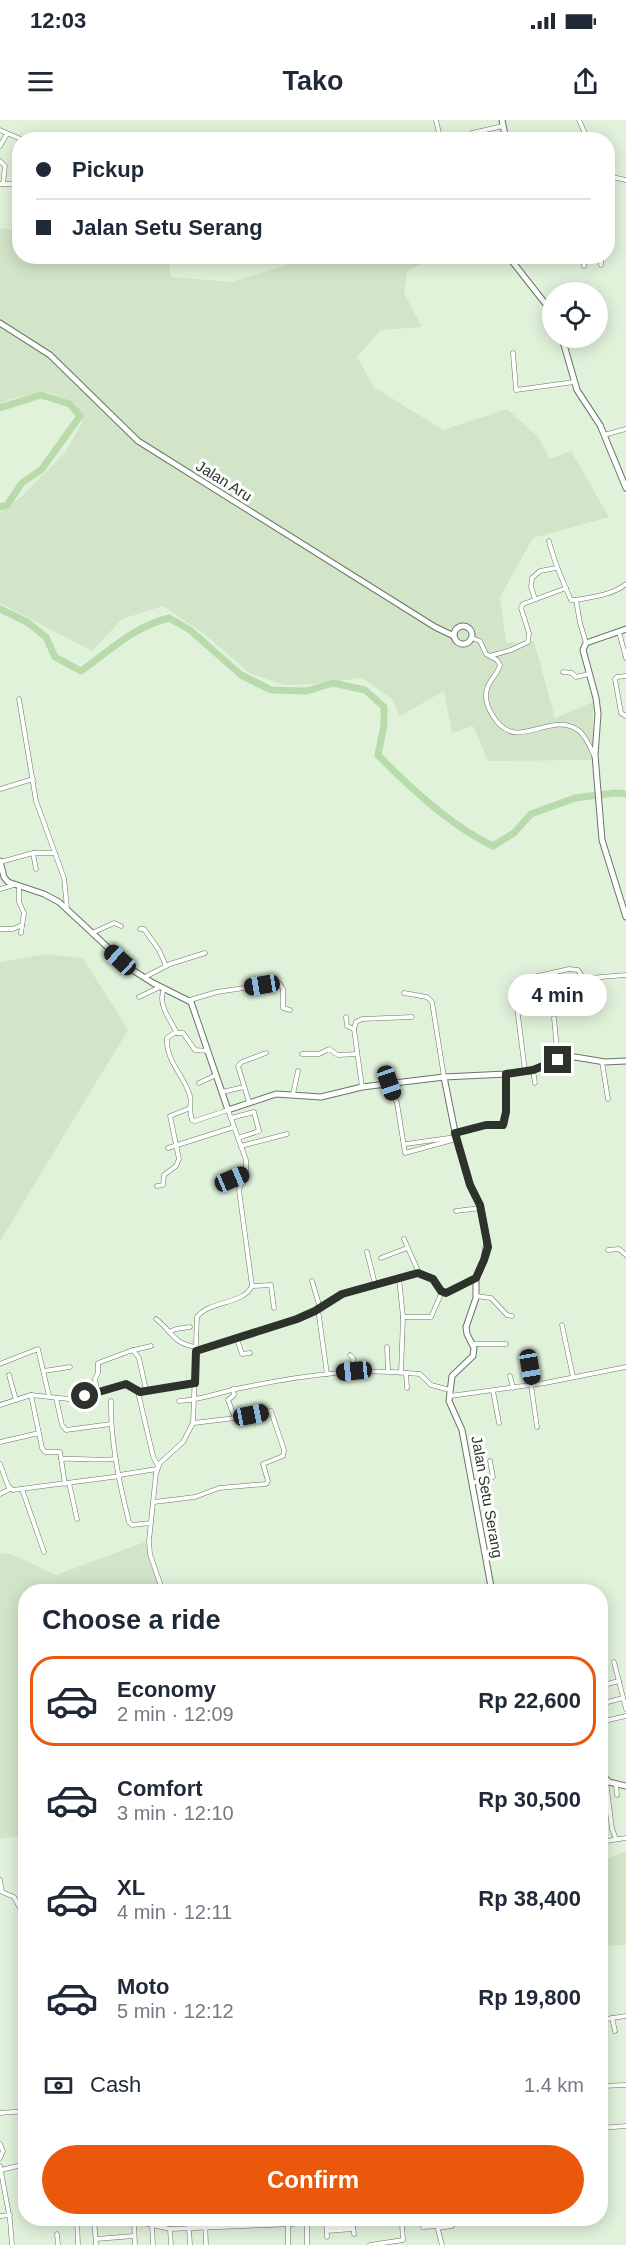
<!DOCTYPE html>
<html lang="en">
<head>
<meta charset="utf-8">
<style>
	body { margin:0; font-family:Arial,sans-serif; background:#f2f2f3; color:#1f2937; height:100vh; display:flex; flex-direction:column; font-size:22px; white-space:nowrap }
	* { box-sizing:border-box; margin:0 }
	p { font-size:20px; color:#747a83 }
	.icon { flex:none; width:33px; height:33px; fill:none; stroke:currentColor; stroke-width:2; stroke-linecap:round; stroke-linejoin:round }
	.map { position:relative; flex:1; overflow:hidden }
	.side { position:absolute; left:18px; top:1464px; width:590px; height:642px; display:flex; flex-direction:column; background:#fff; border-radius:24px; box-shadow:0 3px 15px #0003 }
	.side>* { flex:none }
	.guide { position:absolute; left:12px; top:12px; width:603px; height:132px; border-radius:24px; box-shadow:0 3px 15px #0003; display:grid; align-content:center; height:132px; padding:0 24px; background:#fff }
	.fabs { position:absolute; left:542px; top:162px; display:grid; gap:12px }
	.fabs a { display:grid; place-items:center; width:66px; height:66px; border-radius:50%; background:#fff; box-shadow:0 3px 15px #0003; font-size:30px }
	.end { position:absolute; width:27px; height:27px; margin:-14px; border:8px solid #2d332a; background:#fff; box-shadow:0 0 0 3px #fff }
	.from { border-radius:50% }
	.bubble { position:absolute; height:42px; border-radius:21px; background:#fff; box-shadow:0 3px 15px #0003; font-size:20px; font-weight:800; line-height:42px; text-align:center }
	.car { position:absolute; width:18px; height:36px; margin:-18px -9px; border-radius:8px; box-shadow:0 0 4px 2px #0007; background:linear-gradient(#222 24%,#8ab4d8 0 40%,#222 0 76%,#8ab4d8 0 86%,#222 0) }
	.guide b { display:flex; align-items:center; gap:21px; height:57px; font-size:22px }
	.guide b+b { border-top:2px solid #e0e1e3 }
	.guide i { width:15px; height:15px; background:#1f2937 }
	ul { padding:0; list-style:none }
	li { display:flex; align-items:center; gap:18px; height:90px; margin:0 12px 9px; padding:0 12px; border:3px solid transparent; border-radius:24px }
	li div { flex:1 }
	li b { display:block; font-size:22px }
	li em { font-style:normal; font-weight:800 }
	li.selected { border-color:#ea580c }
	li>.icon { width:54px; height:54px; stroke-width:1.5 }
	h2 { padding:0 24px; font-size:27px; line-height:72px }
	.pay { display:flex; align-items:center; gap:15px; height:66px; padding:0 24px; font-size:22px }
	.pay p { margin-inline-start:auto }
	.primary-button { display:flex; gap:12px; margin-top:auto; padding:12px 24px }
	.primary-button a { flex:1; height:69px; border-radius:36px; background:#ea580c; color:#fff; font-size:24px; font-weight:800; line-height:69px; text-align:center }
	.status { display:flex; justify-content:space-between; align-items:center; height:42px; padding:0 30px; background:#fff; direction:ltr }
	.status svg { height:16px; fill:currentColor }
	header { display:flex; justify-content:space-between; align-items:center; height:78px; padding:0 24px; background:#fff; font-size:27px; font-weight:800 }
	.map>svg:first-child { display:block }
</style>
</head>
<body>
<div class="status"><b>12:03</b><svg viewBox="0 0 49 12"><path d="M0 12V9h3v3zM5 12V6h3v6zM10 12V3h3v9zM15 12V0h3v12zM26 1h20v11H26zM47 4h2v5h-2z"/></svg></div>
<header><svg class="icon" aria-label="menu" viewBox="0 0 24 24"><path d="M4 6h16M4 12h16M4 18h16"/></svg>Tako<svg class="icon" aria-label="share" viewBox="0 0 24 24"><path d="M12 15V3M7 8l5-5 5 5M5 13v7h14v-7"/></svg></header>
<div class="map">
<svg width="626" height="2125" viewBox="0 0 626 2125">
	<rect width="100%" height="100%" fill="#e1f2db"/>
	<g fill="#d2e5c9">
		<polygon points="0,108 19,111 20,136 132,136 134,140 169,141 171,157 231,162 301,141 330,137 417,137 420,144 407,152 404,173 422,207 381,210 357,237 374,267 443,310 507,289 538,317 550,339 571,331 609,397 533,418 500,477 506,523 534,521 555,598 593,582 593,640 488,641 473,606 452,613 444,571 400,596 392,579 362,558 317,564 285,565 251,554 204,514 163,486 122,499 92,531 0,483 0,392 22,376 65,332 82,303 76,283 48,272 10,279 0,285"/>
		<polygon points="45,834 83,838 128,910 0,1121 0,842"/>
		<polygon points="145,1422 164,1471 26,1472 25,1715 0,1719 0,1433 11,1434 56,1455"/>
		<polygon points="626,1731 626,1825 600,1826 600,1741"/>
	</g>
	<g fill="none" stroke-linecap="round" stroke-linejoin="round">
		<g stroke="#b9dbab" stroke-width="7">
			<polyline points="0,288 41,275 70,284 80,296 42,349 22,363 7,385 0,387"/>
			<path d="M0,489L27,502L46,517L55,537L81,551C111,530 133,507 169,498L190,510L241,555L271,570L307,571L333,563L365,570L384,587V605L378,635C409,667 453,707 493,726L514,713L531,694L575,678L615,673L626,674"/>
		</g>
		<defs>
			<g id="street">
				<polyline points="436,0 439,13"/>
				<polyline points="579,0 588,20"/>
				<polyline points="0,10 23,20"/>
				<polyline points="472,13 503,6"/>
				<polyline points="0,26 7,14"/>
				<polyline points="0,41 5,46 3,64"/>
				<polyline points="608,56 626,60"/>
				<polyline points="0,64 20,64"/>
				<polyline points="542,136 547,141 556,136"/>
				<polyline points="584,136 584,146"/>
				<polyline points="601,136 601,145"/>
				<polyline points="513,233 516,270 574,262"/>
				<polyline points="604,315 626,309"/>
				<path d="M549,421C554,442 562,460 571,480H576L580,503L586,523"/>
				<polyline points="535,479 531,467 532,458 540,451 556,448"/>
				<path d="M576,480C593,477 612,475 626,464"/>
				<polyline points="619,512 626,538"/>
				<path d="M472,518L480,521L486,534L497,540L500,545C498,554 489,560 487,569C484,578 488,588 493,596C517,635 547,590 578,610C585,614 591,629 595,637"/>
				<polyline points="490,536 511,530 528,522 529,513 521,488 523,484 566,468"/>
				<polyline points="563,552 572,553 576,557 589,554"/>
				<polyline points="626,556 617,557 615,559 621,593 626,596"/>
				<polyline points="19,579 36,681 64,758 67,788"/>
				<polyline points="0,669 33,659"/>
				<polyline points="33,733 55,733"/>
				<polyline points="0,742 33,733 36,749"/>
				<polyline points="19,767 19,782 24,793 21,813"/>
				<polyline points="0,769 14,765"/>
				<polyline points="0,809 13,809 22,805"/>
				<polyline points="140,809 144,809 159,830 166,846"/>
				<polyline points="92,813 114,803 121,806"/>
				<polyline points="145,857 170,844 205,833"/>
				<polyline points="564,860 626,855"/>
				<path d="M164,869C157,884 170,899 177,913"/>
				<polyline points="404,873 427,877 432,882 444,957"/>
				<polyline points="139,877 160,867"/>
				<polyline points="190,880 217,872 279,863 283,869 283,888 290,890"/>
				<polyline points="346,897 347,906 354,909"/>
				<polyline points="554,898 558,940"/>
				<polyline points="302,934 319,934 329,929 338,935 357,934"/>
				<polyline points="602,942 608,979"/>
				<polyline points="533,950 535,963"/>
				<polyline points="525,951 514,864 520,860 569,849 578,850 584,859"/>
				<polyline points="199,963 216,955"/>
				<polyline points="389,963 397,983 405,1033 456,1019"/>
				<polyline points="362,967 354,909 356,902 362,899 412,897"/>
				<polyline points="222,972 244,967"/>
				<polyline points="293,974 298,951"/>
				<polyline points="249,982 238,946 242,942 266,933"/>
				<polyline points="231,998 254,992 259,1011 238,1018"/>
				<polyline points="455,1013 486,1005 505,1004 506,954"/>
				<polyline points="406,1024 456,1017"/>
				<polyline points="241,1026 287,1014"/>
				<polyline points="168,1028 234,1007"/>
				<polyline points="219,1064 243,1054"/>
				<polyline points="157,1066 163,1065 164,1055 176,1046 179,1039 170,996 188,989"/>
				<polyline points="456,1091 481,1088"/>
				<polyline points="404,1119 419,1153 433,1159 442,1172"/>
				<polyline points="608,1130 619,1129 626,1135"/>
				<polyline points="367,1132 375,1164"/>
				<polyline points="381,1138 407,1128"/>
				<polyline points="399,1158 403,1197 401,1253"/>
				<polyline points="312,1161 320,1188"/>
				<polyline points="252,1166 271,1165 274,1188"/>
				<polyline points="476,1176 491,1178 507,1195 512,1196"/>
				<polyline points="318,1189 327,1254"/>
				<polyline points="403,1197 431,1197 442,1172 448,1173 476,1158"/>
				<path d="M156,1199C173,1212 173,1224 196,1227"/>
				<polyline points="562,1205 573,1257"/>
				<polyline points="169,1212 176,1209 190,1207"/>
				<polyline points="237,1219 242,1234 250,1233"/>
				<polyline points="472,1224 506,1224"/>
				<polyline points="387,1227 388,1250"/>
				<polyline points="133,1230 139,1238 146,1270"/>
				<polyline points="196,1231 308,1195 342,1174 419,1153"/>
				<polyline points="350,1235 353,1238 354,1251"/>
				<polyline points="0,1244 38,1229 49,1276"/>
				<polyline points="530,1247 533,1265"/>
				<polyline points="44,1251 70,1247"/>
				<polyline points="406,1253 407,1268"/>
				<polyline points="9,1255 16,1280"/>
				<polyline points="510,1256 513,1268"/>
				<polyline points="531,1265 537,1307"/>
				<polyline points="233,1269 234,1275 228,1280 235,1298"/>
				<polyline points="97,1271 95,1259 98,1253 98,1243 130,1231 151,1226"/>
				<polyline points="493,1271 499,1303"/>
				<polyline points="138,1272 153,1336 158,1346"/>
				<polyline points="31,1275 42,1328 45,1332 60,1332 65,1364"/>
				<polyline points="450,1276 545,1263 626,1247"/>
				<polyline points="56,1278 62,1305 66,1310 111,1304"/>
				<path d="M111,1281C110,1321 119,1363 129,1402L132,1405L151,1403"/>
				<path d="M179,1281C202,1280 223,1271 246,1267C304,1255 362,1247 420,1254L431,1265L450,1270"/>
				<polyline points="0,1285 31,1275 69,1279 124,1265 131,1266 139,1272 195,1263"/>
				<polyline points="0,1322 39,1313"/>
				<path d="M61,1339C80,1338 97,1341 116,1339"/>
				<polyline points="0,1344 8,1366 13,1370 120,1356"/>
				<polyline points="119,1355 157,1349"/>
				<polyline points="69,1363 77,1399"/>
				<polyline points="472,1363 493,1357 490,1341"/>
				<polyline points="22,1369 44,1432"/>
				<polyline points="0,1374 10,1369"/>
				<polyline points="154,1382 195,1377 219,1368 266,1364 268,1361 263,1344 283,1336 284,1330 271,1291 235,1298 194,1303"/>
				<path d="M163,1472L150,1434L149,1421L156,1353L160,1343L183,1322L193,1303L197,1197C210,1180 243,1185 252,1166L239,1070L246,1051V1040L228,990L195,1001L192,1000C188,987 192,984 190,976C185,957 165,940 167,918L174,913H183L195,930L208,931"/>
				<polyline points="614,1542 626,1589"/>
				<polyline points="600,1566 619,1561"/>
				<polyline points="600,1584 623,1578"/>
				<polyline points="600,1602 626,1596"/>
				<polyline points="606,1661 612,1709 616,1719"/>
				<polyline points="616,1665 617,1675"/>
				<polyline points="600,1722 626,1718"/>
				<polyline points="0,1760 2,1772 14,1777 26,1799"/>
				<polyline points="612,1898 615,1911"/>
				<polyline points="600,1900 626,1896"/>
				<polyline points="603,1966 626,1965"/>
				<polyline points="0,1993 26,1991"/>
				<polyline points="600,2008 626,2006"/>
				<polyline points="0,2024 3,2031 0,2038"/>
				<polyline points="0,2046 10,2100 12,2125"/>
				<polyline points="1,2050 26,2044"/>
				<polyline points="26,2066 21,2069 22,2081 26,2082"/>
				<polyline points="0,2096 10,2095"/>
				<polyline points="77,2098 78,2125"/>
				<polyline points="94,2098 96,2125"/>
				<polyline points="205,2098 206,2125"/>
				<polyline points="270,2098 270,2105"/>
				<polyline points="307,2098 307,2125"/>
				<polyline points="326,2098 327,2117"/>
				<polyline points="352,2098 354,2114"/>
				<polyline points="435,2098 442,2125"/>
				<polyline points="94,2103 134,2101"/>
				<polyline points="288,2104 288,2125"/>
				<polyline points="327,2107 353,2106"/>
				<polyline points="423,2107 437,2106"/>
				<polyline points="189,2108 190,2125"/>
				<polyline points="438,2108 452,2106"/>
				<polyline points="170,2109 171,2125"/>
				<polyline points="327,2111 353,2109"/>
				<polyline points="57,2114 58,2125"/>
				<polyline points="96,2119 134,2116"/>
				<polyline points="135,2125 134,2101 170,2109 294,2104"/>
				<polyline points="153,2125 152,2104 155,2098"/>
				<polyline points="370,2125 403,2120 402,2104"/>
			</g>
			<g id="secondary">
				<polyline points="502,0 506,20"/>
				<polyline points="508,136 552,192"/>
				<polyline points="0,203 50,235 138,321 435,507 454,516"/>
				<polyline points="562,218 577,270 600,305 626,368"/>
				<circle cx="463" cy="515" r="9"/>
				<polyline points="626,509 586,523 583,530 596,578 598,594 595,635 602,720 626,797"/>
				<polyline points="0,741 4,757 8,762 44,774 59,782 131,849 153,863 191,882 228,990 276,974 321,977 362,967 444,957"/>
				<polyline points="492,1472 462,1310 449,1281 452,1256 473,1236 474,1228 467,1214 466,1207 476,1178 476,1158 484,1140 487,1122 480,1085 470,1065 456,1017 444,957 506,954 533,950 558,940 575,937 605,942 626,941"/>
				<polyline points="600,1653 609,1662 626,1666"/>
			</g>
		</defs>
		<use href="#street" stroke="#697763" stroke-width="5"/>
		<use href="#secondary" stroke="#697763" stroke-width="7"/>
		<use href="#street" stroke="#fff" stroke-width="4"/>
		<use href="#secondary" stroke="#fff" stroke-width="5"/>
	</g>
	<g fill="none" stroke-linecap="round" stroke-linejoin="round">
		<polyline stroke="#2d332a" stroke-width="8" points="85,1276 126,1264 140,1272 195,1263 196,1231 297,1199 315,1191 342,1174 418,1153 433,1159 441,1171 446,1173 476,1158 484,1140 488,1127 480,1085 470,1065 455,1013 486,1005 503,1005 506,992 506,954 533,950 558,940"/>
	</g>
	<g text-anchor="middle" stroke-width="6" stroke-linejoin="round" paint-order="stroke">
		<g font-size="15" fill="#2d332a" stroke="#fff">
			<text transform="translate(224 361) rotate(32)" y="5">Jalan Aru</text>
			<text transform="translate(487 1377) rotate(80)" y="5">Jalan Setu Serang</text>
		</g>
	</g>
</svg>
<div class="fabs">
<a><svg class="icon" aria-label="locate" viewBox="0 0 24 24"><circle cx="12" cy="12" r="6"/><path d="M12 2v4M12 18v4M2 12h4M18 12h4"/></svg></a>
</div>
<i class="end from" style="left:85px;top:1276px"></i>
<i class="end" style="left:558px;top:940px"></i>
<div class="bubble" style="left:508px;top:854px;width:99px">4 min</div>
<i class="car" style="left:120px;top:840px;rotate:312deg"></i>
<i class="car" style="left:262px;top:865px;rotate:261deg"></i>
<i class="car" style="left:389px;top:963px;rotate:161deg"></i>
<i class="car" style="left:232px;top:1059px;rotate:67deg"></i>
<i class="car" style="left:530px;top:1247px;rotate:170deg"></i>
<i class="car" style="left:354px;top:1251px;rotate:264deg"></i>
<i class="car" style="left:251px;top:1295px;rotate:79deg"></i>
<div class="guide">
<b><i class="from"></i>Pickup</b>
<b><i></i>Jalan Setu Serang</b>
</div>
<section class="side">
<h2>Choose a ride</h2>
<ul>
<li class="selected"><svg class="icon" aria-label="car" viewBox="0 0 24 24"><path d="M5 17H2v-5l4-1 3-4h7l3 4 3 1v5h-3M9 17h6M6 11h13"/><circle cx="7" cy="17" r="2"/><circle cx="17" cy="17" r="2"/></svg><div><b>Economy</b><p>2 min · 12:09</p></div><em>Rp 22,600</em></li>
<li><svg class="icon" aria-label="car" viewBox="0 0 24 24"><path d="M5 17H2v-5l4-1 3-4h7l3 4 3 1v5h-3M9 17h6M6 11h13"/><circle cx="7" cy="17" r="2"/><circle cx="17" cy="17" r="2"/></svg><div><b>Comfort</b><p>3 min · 12:10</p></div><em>Rp 30,500</em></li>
<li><svg class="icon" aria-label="car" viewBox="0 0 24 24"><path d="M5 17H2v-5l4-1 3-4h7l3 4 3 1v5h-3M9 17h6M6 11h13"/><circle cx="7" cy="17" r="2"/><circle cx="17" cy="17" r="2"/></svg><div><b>XL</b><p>4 min · 12:11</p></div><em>Rp 38,400</em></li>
<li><svg class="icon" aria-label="car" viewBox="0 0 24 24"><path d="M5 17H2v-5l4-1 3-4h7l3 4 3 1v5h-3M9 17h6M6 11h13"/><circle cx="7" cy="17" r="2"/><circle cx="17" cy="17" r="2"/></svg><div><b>Moto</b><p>5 min · 12:12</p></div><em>Rp 19,800</em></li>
</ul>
<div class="pay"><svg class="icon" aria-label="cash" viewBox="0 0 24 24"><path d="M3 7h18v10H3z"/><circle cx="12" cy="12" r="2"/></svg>Cash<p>1.4 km</p></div>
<div class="primary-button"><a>Confirm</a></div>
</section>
</div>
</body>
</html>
